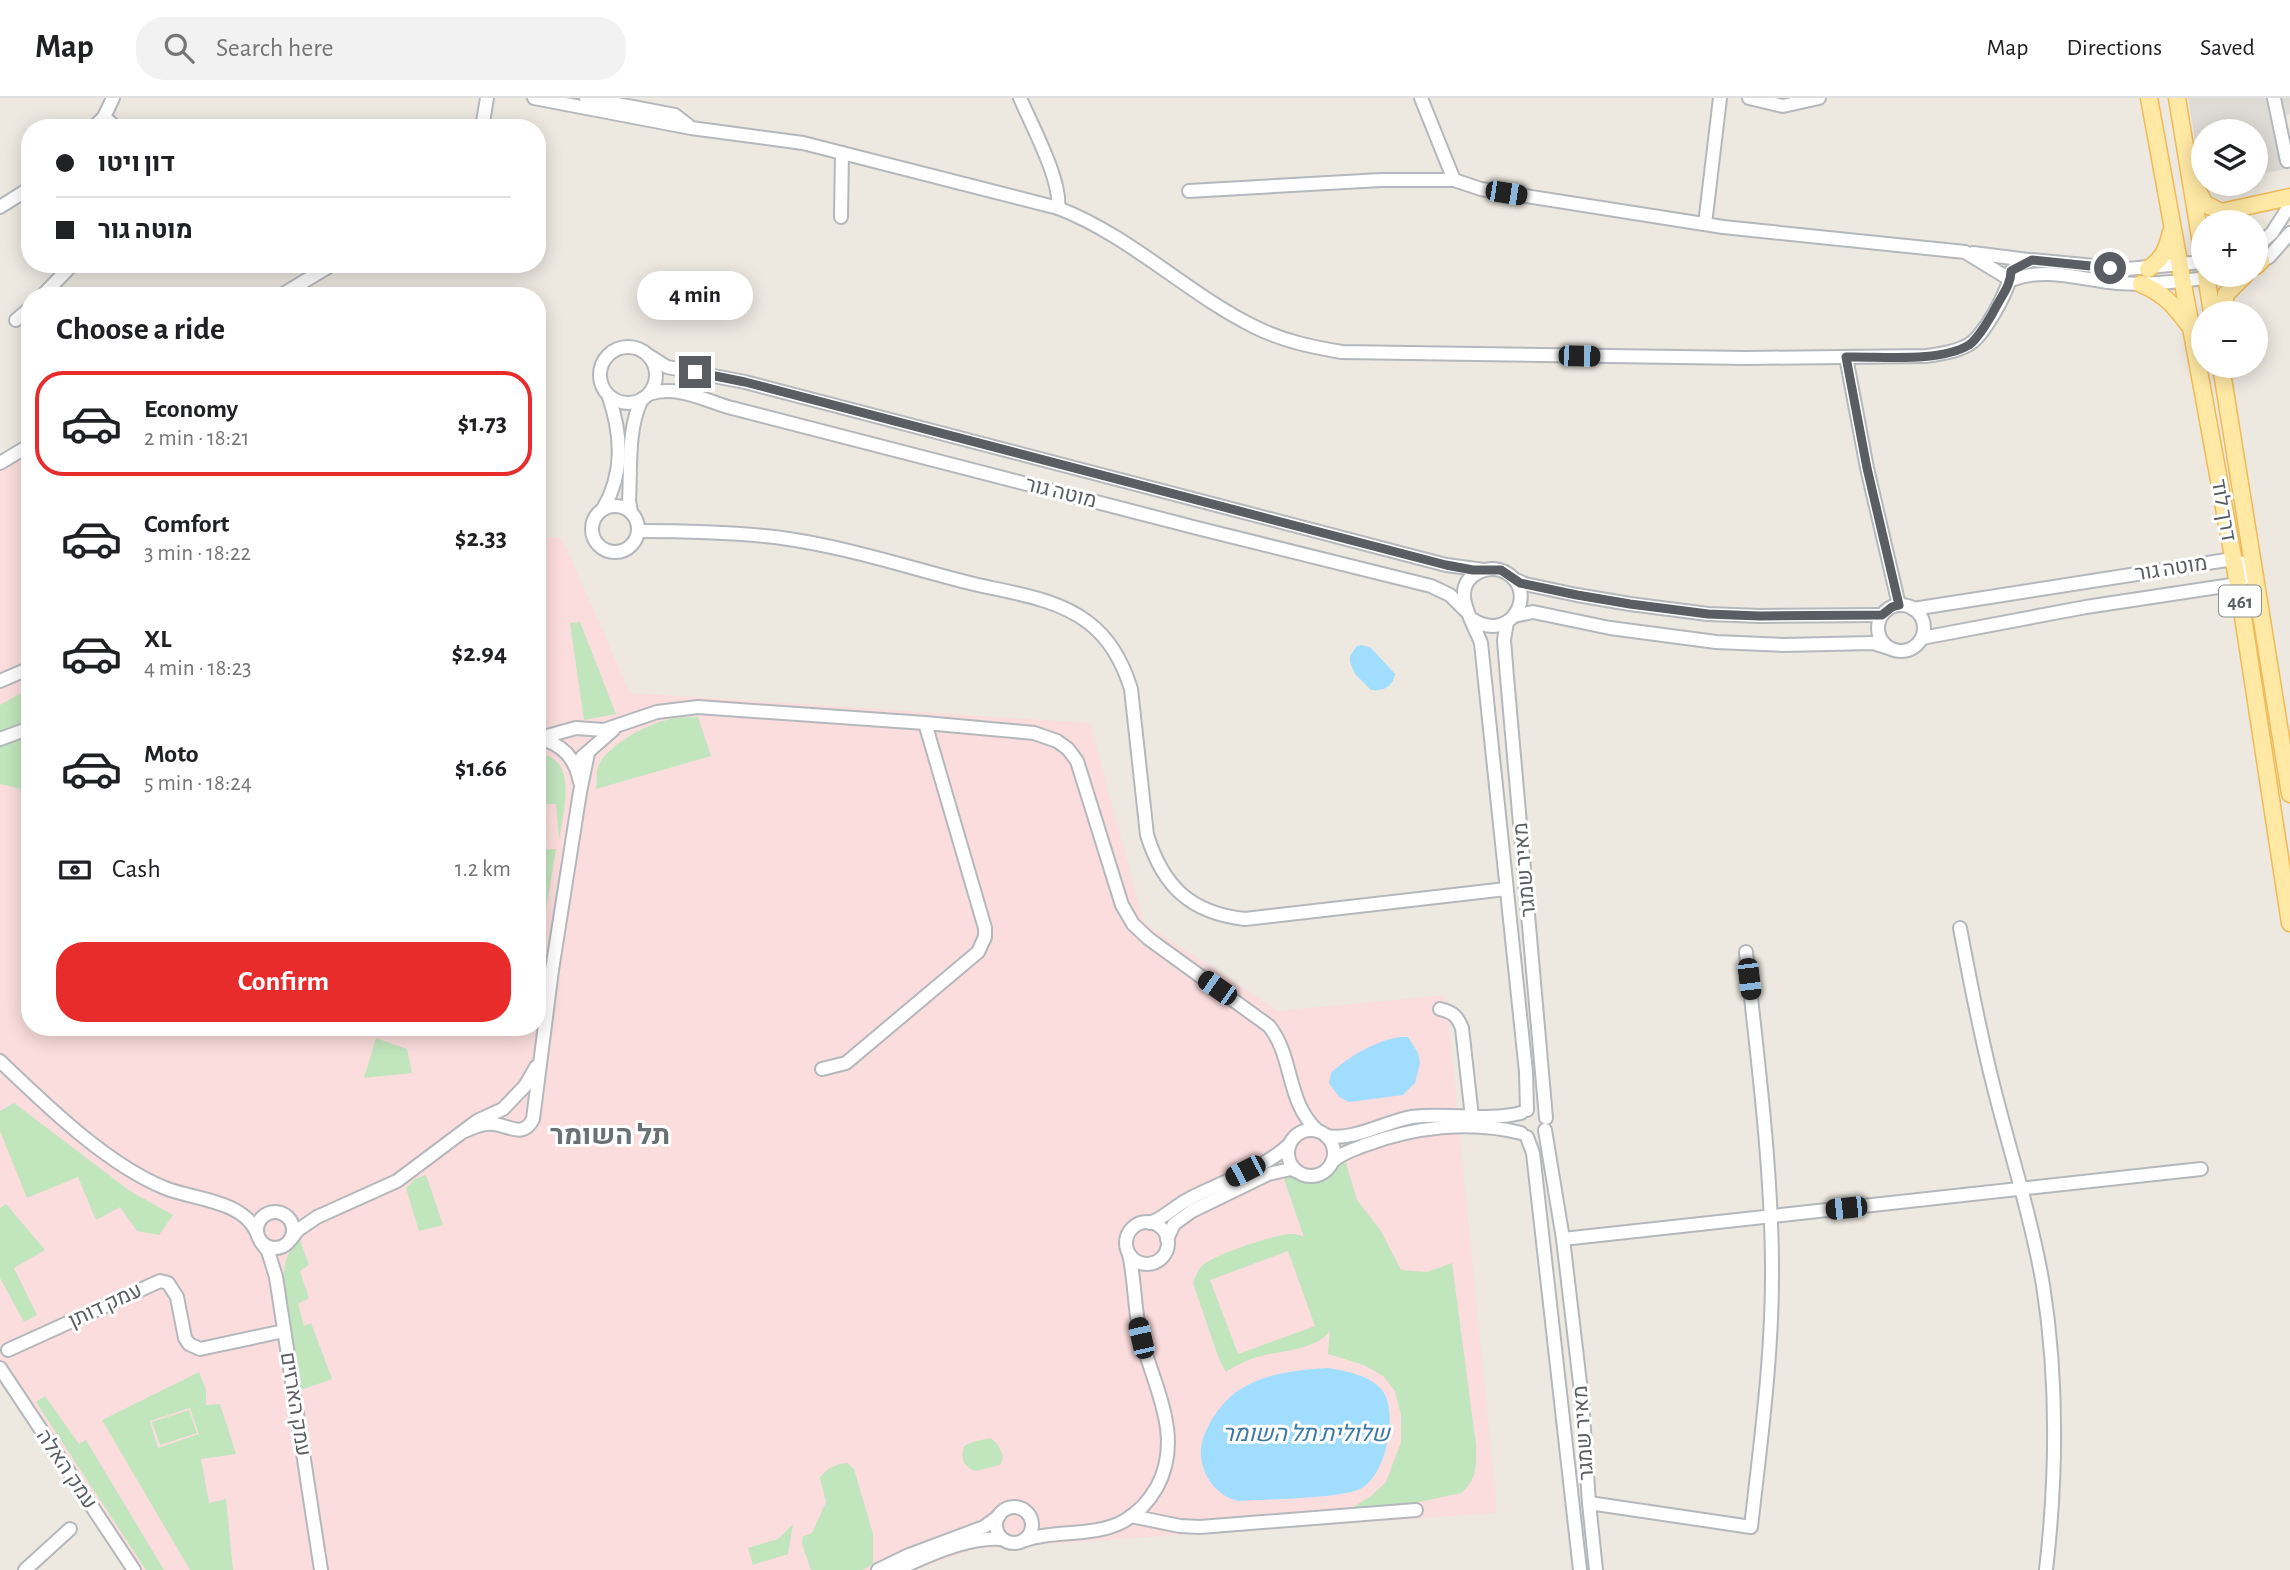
<!DOCTYPE html>
<html lang="en">
<head>
<meta charset="utf-8">
<style>
	body { margin:0; font-family:"Alegreya Sans",Heebo,sans-serif; background:#f2f2f2; color:#202124; height:100vh; display:flex; flex-direction:column; font-size:26px; white-space:nowrap }
	* { box-sizing:border-box; margin:0 }
	p { font-size:23px; color:#757577 }
	.icon { flex:none; width:38px; height:38px; fill:none; stroke:currentColor; stroke-width:2; stroke-linecap:round; stroke-linejoin:round }
	.map { position:relative; flex:1; overflow:hidden }
	.details { position:absolute; left:21px; top:189px; width:525px; height:749px; display:flex; flex-direction:column; background:#fff; border-radius:28px; box-shadow:0 4px 18px #0003 }
	.details>* { flex:none }
	.top-card { position:absolute; left:21px; top:21px; width:525px; height:154px; border-radius:28px; box-shadow:0 4px 18px #0003; display:grid; align-content:center; height:154px; padding:0 35px; background:#fff }
	.fabs { position:absolute; left:2191px; top:21px; display:grid; gap:14px }
	.fabs a { display:grid; place-items:center; width:77px; height:77px; border-radius:50%; background:#fff; box-shadow:0 4px 18px #0003; font-size:35px }
	.end { position:absolute; width:32px; height:32px; margin:-16px; border:9px solid #5a5e62; background:#fff; box-shadow:0 0 0 4px #fff }
	.from { border-radius:50% }
	.bubble { position:absolute; height:49px; border-radius:24px; background:#fff; box-shadow:0 4px 18px #0003; font-size:23px; font-weight:700; line-height:49px; text-align:center }
	.car { position:absolute; width:21px; height:42px; margin:-21px -10px; border-radius:9px; box-shadow:0 0 5px 2px #0007; background:linear-gradient(#222 24%,#8ab4d8 0 40%,#222 0 76%,#8ab4d8 0 86%,#222 0) }
	.top-card b { display:flex; align-items:center; gap:24px; height:66px; font-size:26px }
	.top-card b+b { border-top:2px solid #e0e0e0 }
	.top-card i { width:18px; height:18px; background:#202124 }
	ul { padding:0; list-style:none }
	li { display:flex; align-items:center; gap:21px; height:105px; margin:0 14px 10px; padding:0 21px; border:4px solid transparent; border-radius:28px }
	li div { flex:1 }
	li b { display:block; font-size:26px }
	li em { font-style:normal; font-weight:700 }
	li.selected { border-color:#e82c2c }
	li>.icon { width:63px; height:63px; stroke-width:1.5 }
	h2 { padding:0 35px; font-size:32px; line-height:84px }
	.pay { display:flex; align-items:center; gap:18px; height:77px; padding:0 35px; font-size:26px }
	.pay p { margin-inline-start:auto }
	.button { display:flex; gap:14px; margin-top:auto; padding:14px 35px }
	.button a { flex:1; height:80px; border-radius:28px; background:#e82c2c; color:#fff; font-size:28px; font-weight:700; line-height:80px; text-align:center }
	header { display:flex; align-items:center; gap:42px; box-sizing:border-box; height:98px; padding:0 35px; background:#fff; border-bottom:2px solid #e0e0e0 }
	header strong { font-size:33px }
	nav { display:flex; gap:38px; margin-inline-start:auto; font-size:24px }
	.search { width:490px; height:63px; background:#f2f2f2; display:flex; align-items:center; gap:18px; box-sizing:border-box; padding:0 24px; border-radius:28px; color:#757577; font-size:26px }
	.map>svg:first-child { display:block }
</style>
</head>
<body>
<header>
<strong>Map</strong>
<div class="search"><svg class="icon" aria-label="search" viewBox="0 0 24 24"><circle cx="10" cy="10" r="6"/><path d="M15 15l6 6"/></svg>Search here</div>
<nav><a>Map</a><a>Directions</a><a>Saved</a></nav>
</header>
<div class="map">
<svg width="2290" height="1472" viewBox="0 0 2290 1472">
	<rect width="100%" height="100%" fill="#ede9e1"/>
	<polygon fill="#dedbd6" points="2188,0 2290,0 2290,16 2283,18 2290,52 2290,70 2256,77 2256,33 2203,33 2203,86 2216,86 2203,88"/>
	<polygon fill="#fbdddd" points="30,353 30,929 537,929 537,438 562,440 630,595 1090,625 1144,825 1278,913 1446,897 1497,1415 975,1451 913,1472 142,1472 0,1262 0,372"/>
	<g fill="#c1e5bd" fill-rule="evenodd">
		<polygon points="580,524 616,616 584,622 570,525"/>
		<polygon points="30,590 30,699 18,690 0,686 0,607"/>
		<path d="M698,619L711,658L596,691C597,684 596,675 598,669C606,647 649,625 671,621C680,619 689,619 698,619Z"/>
		<path d="M537,655C580,660 563,713 559,742L556,706H537Z"/>
		<polygon points="556,751 539,854 537,752"/>
		<polygon points="376,940 407,951 412,975 364,980"/>
		<polygon points="14,1005 130,1093 173,1117 159,1137 137,1133 120,1109 96,1122 78,1079 27,1100 0,1033 0,1013"/>
		<path d="M1345,1062L1357,1102L1381,1133L1401,1172L1427,1174L1452,1165L1476,1347C1476,1367 1478,1381 1461,1395L1391,1410L1345,1414L1371,1398L1386,1384L1401,1344V1317L1395,1293L1383,1278L1364,1267L1328,1256L1330,1232C1319,1252 1278,1253 1257,1259C1245,1263 1236,1267 1226,1274L1219,1261L1193,1185C1196,1177 1198,1171 1204,1166C1217,1156 1277,1135 1293,1136C1296,1136 1302,1138 1304,1139L1284,1081ZM1288,1153L1315,1228L1238,1256L1210,1182Z"/>
		<polygon points="426,1077 443,1127 419,1133 406,1090 415,1081"/>
		<polygon points="6,1106 45,1152 14,1170 37,1217 24,1224 0,1180 0,1110"/>
		<path d="M300,1142L309,1167L300,1173L309,1200L298,1206L304,1228L311,1225L332,1281L301,1292C295,1261 274,1182 289,1155C291,1150 297,1146 300,1142Z"/>
		<path d="M199,1274L206,1292V1307L220,1306L236,1356L201,1361L209,1405L226,1401L233,1472H190L102,1322ZM190,1310L199,1336L158,1350L150,1323Z"/>
		<polygon points="45,1298 79,1346 86,1342 164,1472 146,1472 36,1304"/>
		<polygon points="189,1312 197,1335 160,1347 152,1324"/>
		<path d="M990,1340C998,1345 1001,1351 1003,1360L1000,1367L975,1373C963,1368 960,1360 964,1348L973,1344Z"/>
		<path d="M847,1365L854,1371L873,1436V1466L863,1472H811L802,1446L803,1438L812,1435L826,1404L820,1380C827,1370 835,1366 847,1365Z"/>
		<polygon points="793,1426 788,1456 753,1467 748,1450 778,1441"/>
	</g>
	<g fill="#a0ddff">
		<path d="M1362,547L1371,550L1395,576C1393,589 1383,593 1371,592L1355,576L1350,564V558L1357,548Z"/>
		<path d="M1400,939H1408L1418,955L1420,965L1415,985L1403,997L1349,1004L1339,999L1329,985L1331,975C1349,958 1375,943 1400,939Z"/>
		<path d="M1328,1270C1345,1273 1370,1277 1382,1292C1399,1315 1386,1376 1362,1390C1342,1401 1265,1401 1239,1403C1216,1399 1199,1374 1201,1351C1203,1330 1222,1303 1239,1292C1266,1275 1297,1272 1328,1270Z"/>
	</g>
	<g fill="none" stroke-linecap="round" stroke-linejoin="round">
		<defs>
			<g id="minor">
				<path d="M534,0L691,30L803,45L1058,110C1131,138 1186,195 1255,229C1283,243 1312,249 1342,254L1746,260L1926,258C1940,256 1955,254 1968,247C1983,240 2011,189 2011,173L2019,167L2032,162L2127,171L2203,164"/>
				<polyline points="586,0 675,17 688,27"/>
				<path d="M1020,0C1031,26 1062,83 1058,110"/>
				<polyline points="1421,0 1454,82"/>
				<polyline points="1749,0 1783,8 1819,0"/>
				<polyline points="2274,0 2287,63"/>
				<polyline points="104,19 117,30"/>
				<polyline points="93,30 104,19 113,0"/>
				<polyline points="482,30 487,0"/>
				<polyline points="1189,93 1381,82 1454,82 1481,91 1723,129 1965,154 2011,182"/>
				<polyline points="0,109 30,90"/>
				<polyline points="841,119 842,55"/>
				<polyline points="1705,126 1720,0"/>
				<polyline points="2256,149 2272,135 2290,107"/>
				<polyline points="1973,155 2028,162"/>
				<polyline points="2256,166 2269,159 2290,135"/>
				<path d="M2011,182C2047,168 2081,182 2117,185C2153,188 2191,182 2226,177"/>
				<polyline points="42,198 73,166"/>
				<polyline points="280,198 333,166"/>
				<polyline points="16,222 30,210"/>
				<circle cx="628" cy="277" r="28"/>
				<polyline points="648,257 667,269 745,284 1446,467 1484,472"/>
				<polyline points="1846,259 1867,370 1899,507"/>
				<path d="M649,296C676,287 702,301 728,309L1201,431L1431,488L1450,497L1466,513"/>
				<polyline points="0,365 30,347"/>
				<circle cx="615" cy="431" r="23"/>
				<path d="M603,411C624,375 622,338 609,299"/>
				<path d="M631,414L629,403C631,370 627,331 642,301"/>
				<path d="M638,433C685,433 735,434 782,440C847,449 910,470 974,486C1012,495 1057,500 1089,525C1111,542 1123,565 1131,591L1147,737C1163,788 1190,815 1245,821L1506,791"/>
				<polyline points="1514,481 1525,486 1577,497 1630,506 1708,516 1760,518 1882,517"/>
				<circle cx="1901" cy="530" r="23"/>
				<polyline points="1913,511 2233,461 2254,471 2238,486 2086,509 1922,540"/>
				<polyline points="1514,518 1533,514 1610,530 1716,544 1783,547 1873,545 1889,550"/>
				<path d="M1472,521C1511,547 1540,493 1505,474C1497,470 1488,470 1479,474C1448,489 1473,523 1481,545L1526,974L1527,1012"/>
				<polyline points="1507,524 1504,542 1507,579 1546,1020"/>
				<polyline points="0,583 30,570"/>
				<path d="M537,638H547L576,630L604,632L657,614L698,609L925,625L1034,635L1057,643L1068,651L1077,663L1122,807L1133,826L1149,841L1269,928C1294,959 1286,1005 1318,1033"/>
				<path d="M538,640C562,646 575,659 580,684"/>
				<polyline points="0,641 30,630"/>
				<polyline points="582,659 613,632"/>
				<path d="M1960,830C1972,893 1984,955 2001,1017C2016,1073 2033,1129 2043,1187C2058,1282 2057,1376 2046,1472"/>
				<path d="M1440,911C1453,914 1457,918 1462,930L1472,1019"/>
				<path d="M0,963C46,1007 106,1066 165,1090C195,1102 243,1102 257,1135"/>
				<polyline points="822,971 846,965 978,854 985,839 985,830 925,625"/>
				<circle cx="1311" cy="1055" r="23"/>
				<polyline points="1545,1032 1563,1141 1582,1302 1589,1405 1596,1472"/>
				<path d="M465,1033C474,1029 483,1025 493,1026C509,1027 523,1041 533,1021L552,872L580,694L588,655"/>
				<path d="M1326,1038C1354,1043 1384,1024 1412,1019C1449,1014 1485,1024 1521,1015"/>
				<polyline points="1527,1039 1533,1055 1580,1472"/>
				<path d="M1332,1064C1341,1055 1353,1052 1365,1047C1414,1029 1470,1022 1521,1035"/>
				<circle cx="275" cy="1132" r="18"/>
				<circle cx="1147" cy="1145" r="21"/>
				<path d="M1150,1125C1164,1120 1174,1109 1187,1102C1219,1085 1263,1071 1289,1047"/>
				<polyline points="291,1141 298,1132 317,1119 397,1083 477,1023 503,1011 525,988 536,969"/>
				<polyline points="1167,1141 1174,1126 1192,1113 1268,1076 1291,1071 1296,1073"/>
				<polyline points="1563,1141 2201,1071"/>
				<polyline points="261,1144 268,1153 276,1179 321,1472"/>
				<polyline points="8,1252 160,1183 168,1185 177,1199 185,1240 189,1246 200,1251 284,1233"/>
				<polyline points="0,1270 134,1472"/>
				<path d="M1589,1405L1751,1429C1761,1341 1773,1254 1772,1165C1771,1061 1757,957 1746,854"/>
				<circle cx="1014" cy="1427" r="18"/>
				<polyline points="1131,1418 1180,1428 1200,1429 1416,1412"/>
				<path d="M1025,1442C1057,1431 1093,1440 1124,1423C1138,1415 1149,1403 1157,1389C1185,1337 1152,1286 1140,1235C1134,1209 1135,1182 1129,1156"/>
				<polyline points="25,1472 70,1431"/>
				<polyline points="878,1472 909,1457 984,1429 999,1418"/>
				<path d="M897,1472C925,1458 971,1438 1002,1441"/>
			</g>
			<g id="major">
				<polyline points="2149,0 2238,486 2290,825"/>
				<polyline points="2177,0 2203,157"/>
				<polyline points="2197,91 2205,106 2221,114 2290,99"/>
				<polyline points="2256,168 2261,163"/>
				<path d="M2148,171C2163,161 2167,151 2171,134"/>
				<polyline points="2206,177 2212,215"/>
				<path d="M2141,186C2163,195 2174,207 2188,226"/>
				<polyline points="2223,215 2226,196 2245,177"/>
				<polyline points="2221,268 2290,696"/>
			</g>
		</defs>
		<use href="#minor" stroke="#b4b8bc" stroke-width="16"/>
		<use href="#major" stroke="#f1b957" stroke-width="19"/>
		<use href="#minor" stroke="#fff" stroke-width="12"/>
		<use href="#major" stroke="#ffe9a5" stroke-width="16"/>
	</g>
	<g fill="none" stroke-linecap="round" stroke-linejoin="round">
		<path stroke="#5a5e62" stroke-width="9" d="M695,274L745,284L1446,467L1473,472H1501L1520,485L1577,497L1630,506L1708,516L1760,518L1882,517L1892,509L1899,507L1867,370L1846,259C1881,258 1939,265 1969,247C1978,241 1992,217 1997,207C2003,196 2011,186 2011,173L2032,162L2110,170"/>
	</g>
	<g text-anchor="middle" stroke-width="6" stroke-linejoin="round" paint-order="stroke">
		<rect fill="#fff" stroke="#8c8e91" stroke-width="2" x="2219" y="487.5" width="42" height="31" rx="5"/>
		<g font-size="19" font-weight="bold" fill="#5a5e62">
			<text x="2240" y="510">461</text>
		</g>
		<g font-size="21" fill="#5a5e62" stroke="#fff">
			<text transform="translate(1061 394) rotate(14)" y="7">מוטה גור</text>
			<text transform="translate(2224 412) rotate(80)" y="7">דרך לוד</text>
			<text transform="translate(2171 470) rotate(-9)" y="7">מוטה גור</text>
			<text transform="translate(1524 772) rotate(-95)" y="7">מאיר שמגר</text>
			<text transform="translate(105 1207) rotate(-25)" y="7">עמק דותן</text>
			<text transform="translate(296 1306) rotate(81)" y="7">עמק הארזים</text>
			<text transform="translate(1583 1335) rotate(-94)" y="7">מאיר שמגר</text>
			<text transform="translate(67 1371) rotate(56)" y="7">עמק האלה</text>
		</g>
		<g font-size="23" font-style="italic" fill="#3b79a7" stroke="#fff">
			<text x="1306" y="1343">שלולית תל השומר</text>
		</g>
		<g font-size="28" font-weight="bold" fill="#6b7074" stroke="#fff">
			<text x="610" y="1046">תל השומר</text>
		</g>
	</g>
</svg>
<div class="fabs">
<a><svg class="icon" aria-label="layers" viewBox="0 0 24 24"><path d="M12 4l9 5-9 5-9-5zM3 14l9 5 9-5"/></svg></a>
<a>+</a>
<a>−</a>
</div>
<i class="end from" style="left:2110px;top:170px"></i>
<i class="end" style="left:695px;top:274px"></i>
<div class="bubble" style="left:637px;top:173px;width:116px">4 min</div>
<i class="car" style="left:1506px;top:95px;rotate:99deg"></i>
<i class="car" style="left:1579px;top:258px;rotate:91deg"></i>
<i class="car" style="left:1749px;top:881px;rotate:173deg"></i>
<i class="car" style="left:1217px;top:890px;rotate:305deg"></i>
<i class="car" style="left:1245px;top:1073px;rotate:243deg"></i>
<i class="car" style="left:1846px;top:1110px;rotate:264deg"></i>
<i class="car" style="left:1141px;top:1240px;rotate:347deg"></i>
<div class="top-card">
<b><i class="from"></i>דון ויטו</b>
<b><i></i>מוטה גור</b>
</div>
<section class="details">
<h2>Choose a ride</h2>
<ul>
<li class="selected"><svg class="icon" aria-label="car" viewBox="0 0 24 24"><path d="M5 17H2v-5l4-1 3-4h7l3 4 3 1v5h-3M9 17h6M6 11h13"/><circle cx="7" cy="17" r="2"/><circle cx="17" cy="17" r="2"/></svg><div><b>Economy</b><p>2 min · 18:21</p></div><em>$1.73</em></li>
<li><svg class="icon" aria-label="car" viewBox="0 0 24 24"><path d="M5 17H2v-5l4-1 3-4h7l3 4 3 1v5h-3M9 17h6M6 11h13"/><circle cx="7" cy="17" r="2"/><circle cx="17" cy="17" r="2"/></svg><div><b>Comfort</b><p>3 min · 18:22</p></div><em>$2.33</em></li>
<li><svg class="icon" aria-label="car" viewBox="0 0 24 24"><path d="M5 17H2v-5l4-1 3-4h7l3 4 3 1v5h-3M9 17h6M6 11h13"/><circle cx="7" cy="17" r="2"/><circle cx="17" cy="17" r="2"/></svg><div><b>XL</b><p>4 min · 18:23</p></div><em>$2.94</em></li>
<li><svg class="icon" aria-label="car" viewBox="0 0 24 24"><path d="M5 17H2v-5l4-1 3-4h7l3 4 3 1v5h-3M9 17h6M6 11h13"/><circle cx="7" cy="17" r="2"/><circle cx="17" cy="17" r="2"/></svg><div><b>Moto</b><p>5 min · 18:24</p></div><em>$1.66</em></li>
</ul>
<div class="pay"><svg class="icon" aria-label="cash" viewBox="0 0 24 24"><path d="M3 7h18v10H3z"/><circle cx="12" cy="12" r="2"/></svg>Cash<p>1.2 km</p></div>
<div class="button"><a>Confirm</a></div>
</section>
</div>
</body>
</html>
